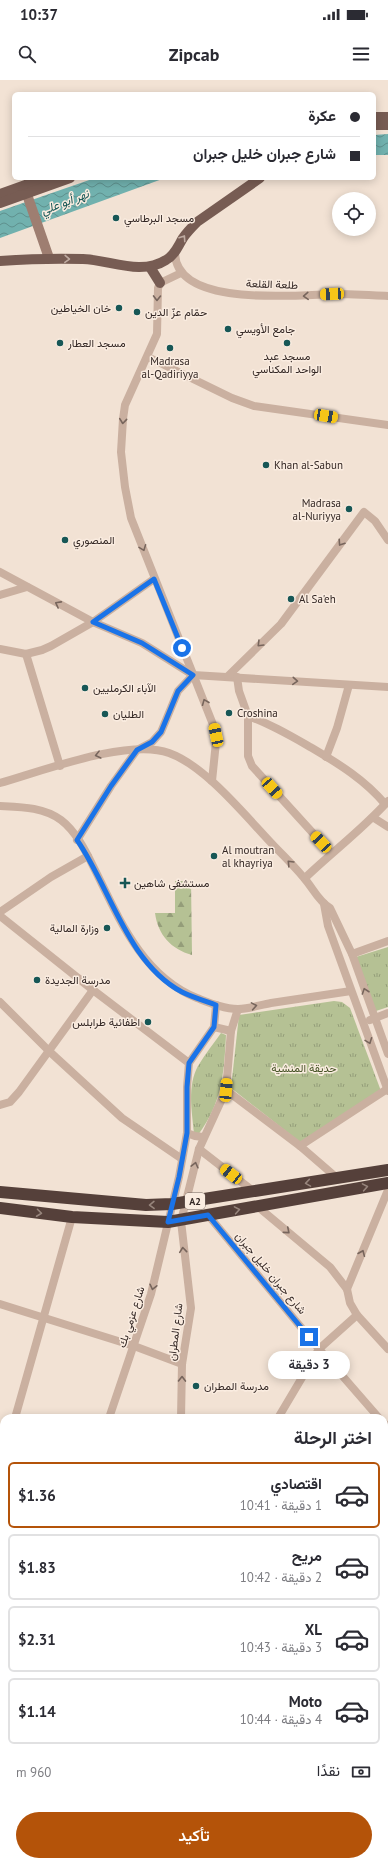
<!DOCTYPE html>
<html lang="ar">
<head>
<meta charset="utf-8">
<style>
	body { margin:0; font-family:"PT Sans",Vazirmatn,sans-serif; background:#f7f7f7; color:#2b2b33; direction:rtl; height:100vh; display:flex; flex-direction:column; font-size:15px; white-space:nowrap }
	* { box-sizing:border-box; margin:0 }
	p { font-size:13px; color:#7c7c81 }
	.icon { flex:none; width:22px; height:22px; fill:none; stroke:currentColor; stroke-width:2; stroke-linecap:round; stroke-linejoin:round }
	.map { position:relative; flex:1; overflow:hidden; direction:ltr }
	.side { position:absolute; left:0px; top:1334px; width:388px; height:452px; display:flex; flex-direction:column; background:#fff; border-radius:12px 12px 0 0; box-shadow:0 2px 10px #0003; direction:rtl }
	.side>* { flex:none }
	.guide { position:absolute; left:12px; top:12px; width:364px; height:88px; border-radius:6px; box-shadow:0 2px 10px #0003; direction:rtl; display:grid; align-content:center; height:88px; padding:0 16px; background:#fff }
	.controls { position:absolute; left:332px; top:112px; display:grid; gap:8px }
	.controls a { display:grid; place-items:center; width:44px; height:44px; border-radius:50%; background:#fff; box-shadow:0 2px 10px #0003; font-size:20px }
	.end { position:absolute; width:18px; height:18px; margin:-9px; border:5px solid #1a73e8; background:#fff; box-shadow:0 0 0 2px #fff }
	.from { border-radius:50% }
	.bubble { position:absolute; height:28px; border-radius:14px; background:#fff; box-shadow:0 2px 10px #0003; font-size:13px; font-weight:600; line-height:28px; text-align:center; direction:rtl }
	.car { position:absolute; width:12px; height:24px; margin:-12px -6px; border-radius:5px; box-shadow:0 0 3px 1px #0007; background:linear-gradient(#f5c518 24%,#345 0 40%,#f5c518 0 76%,#345 0 86%,#f5c518 0) }
	.guide b { display:flex; align-items:center; gap:14px; height:38px; font-size:15px }
	.guide b+b { border-top:1px solid #e1e1e2 }
	.guide i { width:10px; height:10px; background:#2b2b33 }
	ul { padding:0; list-style:none }
	li { display:flex; align-items:center; gap:12px; height:66px; margin:0 8px 6px; padding:0 8px; border:2px solid #e1e1e2; border-radius:6px }
	li div { flex:1 }
	li b { display:block; font-size:15px }
	li em { font-style:normal; font-weight:600 }
	li.active { border-color:#b45309 }
	li>.icon { width:36px; height:36px; stroke-width:1.5 }
	h2 { padding:0 16px; font-size:18px; line-height:48px }
	.pay { display:flex; align-items:center; gap:10px; height:44px; padding:0 16px; font-size:15px }
	.pay p { margin-inline-start:auto }
	.primary-button { display:flex; gap:8px; margin-top:auto; padding:8px 16px }
	.primary-button a { flex:1; height:46px; border-radius:24px; background:#b45309; color:#fff; font-size:16px; font-weight:600; line-height:46px; text-align:center }
	.status { display:flex; justify-content:space-between; align-items:center; height:28px; padding:0 20px; background:#fff; direction:ltr }
	.status svg { height:11px; fill:currentColor }
	header { display:flex; justify-content:space-between; align-items:center; height:52px; padding:0 16px; background:#fff; font-size:18px; font-weight:600 }
	.map>svg:first-child { display:block }
</style>
</head>
<body>
<div class="status"><b>10:37</b><svg viewBox="0 0 49 12"><path d="M0 12V9h3v3zM5 12V6h3v6zM10 12V3h3v9zM15 12V0h3v12zM26 1h20v11H26zM47 4h2v5h-2z"/></svg></div>
<header><svg class="icon" aria-label="menu" viewBox="0 0 24 24"><path d="M4 6h16M4 12h16M4 18h16"/></svg>Zipcab<svg class="icon" aria-label="search" viewBox="0 0 24 24"><circle cx="10" cy="10" r="6"/><path d="M15 15l6 6"/></svg></header>
<div class="map">
<svg width="388" height="1786" viewBox="0 0 388 1786">
	<defs>
		<pattern id="forest-firs" width="22" height="20" patternUnits="userSpaceOnUse"><rect width="22" height="20" fill="#b5c194"/><path d="M5 1l3.5 6h-7zM16 11l3.5 6h-7z" fill="#949d79"/></pattern>
		<pattern id="park-tufts" width="24" height="20" patternUnits="userSpaceOnUse"><rect width="24" height="20" fill="#b5c194"/><path d="M3 7l-1-3M5 7V3M7 7l1-3M15 17l-1-3M17 17v-4M19 17l1-3" fill="none" stroke="#949d79"/></pattern>
		<pattern id="water-waves" width="16" height="10" patternUnits="userSpaceOnUse"><rect width="16" height="10" fill="#71b1ae"/><path d="M0 5q4-4 8 0t8 0" fill="none" stroke="#5d908d"/></pattern>
	</defs>
	<rect width="100%" height="100%" fill="#f2e2d4"/>
	<path fill="url(#forest-firs)" d="M175,801H191L192,875C171,869 158,855 155,833H175Z"/>
	<g fill="url(#park-tufts)">
		<polygon points="388,867 388,927 376,931 356,877"/>
		<polygon points="334,921 342,922 350,928 381,1011 301,1063 231,1008 239,935"/>
		<path d="M221,953L226,955C224,994 222,1023 198,1055L194,1053C192,1031 187,1006 198,986C205,974 214,963 221,953Z"/>
	</g>
	<g fill="url(#water-waves)">
		<polygon points="388,54 388,75 374,75 374,55"/>
		<polygon points="95,98 165,98 0,158 0,131"/>
	</g>
	<g fill="none" stroke-linecap="round" stroke-linejoin="round">
		<g stroke="#cab0a0" stroke-width="8">
			<path d="M175,173C176,228 296,215 333,214C351,214 369,215 388,216"/>
			<polyline points="181,193 160,203 158,208 157,254 125,325 123,339 121,372 125,407 131,438 214,647 216,662 212,701"/>
			<polyline points="148,277 232,318 254,326 388,345"/>
			<polyline points="0,492 93,542 142,563 193,595 388,607"/>
			<polyline points="0,515 27,507"/>
			<polyline points="0,569 26,574 42,570 51,566 93,542 154,499"/>
			<polyline points="26,574 60,686"/>
			<polyline points="228,596 281,544 364,432 375,441 388,460"/>
			<path d="M237,597L239,611L248,636C271,644 291,656 312,668C339,684 365,700 385,724"/>
			<polyline points="248,636 248,676 252,686 331,773"/>
			<polyline points="326,677 337,648 349,605"/>
			<path d="M0,703C42,691 129,658 169,673C206,686 247,738 275,767C285,777 295,787 304,798C313,808 318,821 330,828L352,874L388,974"/>
			<path d="M0,726C21,727 43,727 61,740C77,752 87,774 96,792C120,841 143,896 197,918C210,923 224,929 238,929C248,929 260,925 271,923C298,919 324,915 351,911"/>
			<polyline points="374,738 388,747"/>
			<polyline points="77,760 111,706 137,670 152,662 161,652 178,611 193,595"/>
			<path d="M305,798C332,772 363,749 388,721"/>
			<polyline points="324,824 328,846 388,1011"/>
			<polyline points="0,832 51,797 88,776"/>
			<polyline points="0,836 93,910 189,983"/>
			<polyline points="352,874 388,861"/>
			<polyline points="0,922 50,972 122,1038 182,1079"/>
			<polyline points="370,940 388,933"/>
			<polyline points="214,947 231,951"/>
			<polyline points="226,1010 300,1066 337,1098"/>
			<polyline points="0,1025 10,1022 19,1012 93,910"/>
			<polyline points="187,1053 195,1056 203,1057"/>
			<polyline points="300,1066 387,1009"/>
			<polyline points="199,1069 253,1111"/>
			<polyline points="257,1126 330,1187 347,1209 350,1223 357,1235 388,1269"/>
			<polyline points="208,1135 319,1269 379,1338"/>
			<polyline points="347,1209 388,1110"/>
			<polyline points="0,1224 134,1266 182,1284"/>
			<polyline points="15,1338 72,1137"/>
			<polyline points="109,1338 151,1214 179,1097 187,1053 187,1007 189,983 214,947 216,925"/>
			<polyline points="181,1338 182,1284 191,1228 181,1141 199,1069 226,1010 231,951 238,929"/>
			<polyline points="278,1338 319,1269 357,1235"/>
			<polyline points="384,1343 388,1348"/>
			<polyline points="0,1364 4,1365"/>
			<polyline points="0,1391 4,1376"/>
			<polyline points="0,1409 4,1410"/>
			<polyline points="384,1446 388,1447"/>
			<polyline points="384,1497 388,1497"/>
			<polyline points="0,1525 4,1525"/>
			<polyline points="384,1556 388,1556"/>
			<polyline points="0,1718 4,1702"/>
			<polyline points="217,1782 231,1786"/>
			<polyline points="69,1786 70,1782"/>
			<polyline points="159,1786 160,1782"/>
			<polyline points="321,1786 322,1782"/>
		</g>
		<polyline stroke="#9e7e71" stroke-width="10" points="24,106 49,178"/>
		<g stroke="#775c53" stroke-width="10">
			<polyline points="374,37 388,37"/>
			<polyline points="374,45 388,45"/>
			<polyline points="0,114 45,98"/>
			<polyline points="0,123 70,98"/>
			<path d="M0,181C28,179 55,178 83,179C110,180 141,196 166,180C175,175 178,166 183,158C187,152 192,147 197,142L260,98"/>
			<polyline points="150,187 160,203"/>
		</g>
		<g stroke="#55403a" stroke-width="12">
			<polyline points="0,1112 146,1125 172,1124 388,1090"/>
			<polyline points="0,1128 72,1137 168,1142 388,1103"/>
		</g>
	</g>
	<defs><path id="oneway-chevron" d="M-2-3.5L2.5 0L-2 3.5" fill="none" stroke-width="1.6" stroke-linecap="round" stroke-linejoin="round"/></defs>
	<g stroke="#bfaba1">
		<use href="#oneway-chevron" transform="translate(183 158) rotate(-56)"/>
		<use href="#oneway-chevron" transform="translate(67 179) rotate(2)"/>
	</g>
	<g stroke="#77655c">
		<use href="#oneway-chevron" transform="translate(306 216) rotate(177)"/>
		<use href="#oneway-chevron" transform="translate(157 218) rotate(91)"/>
		<use href="#oneway-chevron" transform="translate(123 341) rotate(96)"/>
		<use href="#oneway-chevron" transform="translate(341 463) rotate(124)"/>
		<use href="#oneway-chevron" transform="translate(143 468) rotate(69)"/>
		<use href="#oneway-chevron" transform="translate(58 524) rotate(-152)"/>
		<use href="#oneway-chevron" transform="translate(260 564) rotate(135)"/>
		<use href="#oneway-chevron" transform="translate(295 601) rotate(4)"/>
		<use href="#oneway-chevron" transform="translate(205 622) rotate(-112)"/>
		<use href="#oneway-chevron" transform="translate(98 675) rotate(166)"/>
		<use href="#oneway-chevron" transform="translate(290 783) rotate(-134)"/>
		<use href="#oneway-chevron" transform="translate(365 911) rotate(-109)"/>
		<use href="#oneway-chevron" transform="translate(254 926) rotate(-10)"/>
		<use href="#oneway-chevron" transform="translate(369 961) rotate(69)"/>
		<use href="#oneway-chevron" transform="translate(195 1085) rotate(-76)"/>
		<use href="#oneway-chevron" transform="translate(287 1151) rotate(40)"/>
		<use href="#oneway-chevron" transform="translate(183 1170) rotate(-96)"/>
		<use href="#oneway-chevron" transform="translate(362 1173) rotate(-67)"/>
		<use href="#oneway-chevron" transform="translate(153 1207) rotate(103)"/>
		<use href="#oneway-chevron" transform="translate(182 1299) rotate(-89)"/>
	</g>
	<g stroke="#97857c">
		<use href="#oneway-chevron" transform="translate(308 1103) rotate(171)"/>
		<use href="#oneway-chevron" transform="translate(365 1107) rotate(-10)"/>
		<use href="#oneway-chevron" transform="translate(152 1125) rotate(179)"/>
		<use href="#oneway-chevron" transform="translate(237 1130) rotate(-10)"/>
		<use href="#oneway-chevron" transform="translate(39 1133) rotate(7)"/>
	</g>
	<g fill="none" stroke-linecap="round" stroke-linejoin="round">
		<path stroke="#1a73e8" stroke-width="5" d="M182,568L154,499L93,542L142,563L193,595L178,611L161,652L152,662L137,670L111,706L77,760C110,807 127,883 182,912C192,917 205,921 216,925L214,947L189,983L187,1007V1053L179,1097L168,1142L208,1135L309,1257"/>
	</g>
	<g fill="#175756" stroke="#faece0" stroke-width="1.5">
		<circle cx="116" cy="138" r="4"/>
		<circle cx="119" cy="228" r="4"/>
		<circle cx="137" cy="232" r="4"/>
		<circle cx="228" cy="249" r="4"/>
		<circle cx="60" cy="263" r="4"/>
		<circle cx="287" cy="263" r="4"/>
		<circle cx="170" cy="268" r="4"/>
		<circle cx="266" cy="385" r="4"/>
		<circle cx="349" cy="429" r="4"/>
		<circle cx="65" cy="460" r="4"/>
		<circle cx="291" cy="519" r="4"/>
		<circle cx="85" cy="608" r="4"/>
		<circle cx="229" cy="633" r="4"/>
		<circle cx="105" cy="634" r="4"/>
		<circle cx="214" cy="776" r="4"/>
		<path d="M123 797h4v4h4v4h-4v4h-4v-4h-4v-4h4z"/>
		<circle cx="107" cy="848" r="4"/>
		<circle cx="37" cy="900" r="4"/>
		<circle cx="148" cy="942" r="4"/>
		<circle cx="196" cy="1306" r="4"/>
	</g>
	<g text-anchor="middle" stroke-width="3" stroke-linejoin="round" paint-order="stroke">
		<rect fill="#faece0" stroke="#6f625c" stroke-width="1" x="185" y="1113" width="20" height="16" rx="3"/>
		<g font-size="10" font-weight="bold" fill="#332724">
			<text x="195" y="1125">A2</text>
		</g>
		<g font-size="11" fill="#332724" stroke="#faece0" text-anchor="start">
			<text x="124" y="142">مسجد البرطاسي</text>
			<text x="111" y="232" text-anchor="end">خان الخياطين</text>
			<text x="145" y="236">حمّام عزّ الدين</text>
			<text x="236" y="253">جامع الأويسي</text>
			<text x="68" y="267">مسجد العطار</text>
			<text x="287" y="280" text-anchor="middle">مسجد عبد<tspan x="287" dy="13">الواحد المكناسي</tspan></text>
			<text x="170" y="285" text-anchor="middle">Madrasa<tspan x="170" dy="13">al-Qadiriyya</tspan></text>
			<text x="274" y="389">Khan al-Sabun</text>
			<text x="341" y="427" text-anchor="end">Madrasa<tspan x="341" dy="13">al-Nuriyya</tspan></text>
			<text x="73" y="464">المنصوري</text>
			<text x="299" y="523">Al Sa'eh</text>
			<text x="93" y="612">الآباء الكرمليين</text>
			<text x="237" y="637">Croshina</text>
			<text x="113" y="638">الطليان</text>
			<text x="222" y="774">Al moutran<tspan x="222" dy="13">al khayriya</tspan></text>
			<text x="134" y="807">مستشفى شاهين</text>
			<text x="99" y="852" text-anchor="end">وزارة المالية</text>
			<text x="45" y="904">مدرسة الجديدة</text>
			<text x="140" y="946" text-anchor="end">اطفائية طرابلس</text>
			<text x="204" y="1310">مدرسة المطران</text>
		</g>
		<g font-size="11" fill="#332724" stroke="#faece0">
			<text transform="translate(272 204) rotate(2)" y="4">طلعة القلعة</text>
			<text transform="translate(271 1193) rotate(50)" y="4">شارع جبران خليل جبران</text>
			<text transform="translate(131 1237) rotate(-72)" y="4">شارع عزمي بك</text>
			<text transform="translate(175 1252) rotate(-83)" y="4">شارع المطران</text>
		</g>
		<g font-size="11" fill="#465326" stroke="#faece0">
			<text x="304" y="992">حديقة المنشية</text>
		</g>
		<g font-size="12" font-style="italic" fill="#175756" stroke="#faece0">
			<text transform="translate(65 122) rotate(-21)" y="4">نهر أبو علي</text>
		</g>
	</g>
</svg>
<div class="controls">
<a><svg class="icon" aria-label="locate" viewBox="0 0 24 24"><circle cx="12" cy="12" r="6"/><path d="M12 2v4M12 18v4M2 12h4M18 12h4"/></svg></a>
</div>
<i class="end from" style="left:182px;top:568px"></i>
<i class="end" style="left:309px;top:1257px"></i>
<div class="bubble" style="left:268px;top:1271px;width:82px">3 دقيقة</div>
<i class="car" style="left:332px;top:214px;rotate:267deg"></i>
<i class="car" style="left:326px;top:336px;rotate:100deg"></i>
<i class="car" style="left:216px;top:655px;rotate:348deg"></i>
<i class="car" style="left:272px;top:708px;rotate:138deg"></i>
<i class="car" style="left:321px;top:762px;rotate:317deg"></i>
<i class="car" style="left:226px;top:1010px;rotate:5deg"></i>
<i class="car" style="left:231px;top:1094px;rotate:308deg"></i>
<div class="guide">
<b><i class="from"></i>عكرة</b>
<b><i></i>شارع جبران خليل جبران</b>
</div>
<section class="side">
<h2>اختر الرحلة</h2>
<ul>
<li class="active"><svg class="icon" aria-label="car" viewBox="0 0 24 24"><path d="M5 17H2v-5l4-1 3-4h7l3 4 3 1v5h-3M9 17h6M6 11h13"/><circle cx="7" cy="17" r="2"/><circle cx="17" cy="17" r="2"/></svg><div><b>اقتصادي</b><p>1 دقيقة · 10:41</p></div><em>$1.36</em></li>
<li><svg class="icon" aria-label="car" viewBox="0 0 24 24"><path d="M5 17H2v-5l4-1 3-4h7l3 4 3 1v5h-3M9 17h6M6 11h13"/><circle cx="7" cy="17" r="2"/><circle cx="17" cy="17" r="2"/></svg><div><b>مريح</b><p>2 دقيقة · 10:42</p></div><em>$1.83</em></li>
<li><svg class="icon" aria-label="car" viewBox="0 0 24 24"><path d="M5 17H2v-5l4-1 3-4h7l3 4 3 1v5h-3M9 17h6M6 11h13"/><circle cx="7" cy="17" r="2"/><circle cx="17" cy="17" r="2"/></svg><div><b>XL</b><p>3 دقيقة · 10:43</p></div><em>$2.31</em></li>
<li><svg class="icon" aria-label="car" viewBox="0 0 24 24"><path d="M5 17H2v-5l4-1 3-4h7l3 4 3 1v5h-3M9 17h6M6 11h13"/><circle cx="7" cy="17" r="2"/><circle cx="17" cy="17" r="2"/></svg><div><b>Moto</b><p>4 دقيقة · 10:44</p></div><em>$1.14</em></li>
</ul>
<div class="pay"><svg class="icon" aria-label="cash" viewBox="0 0 24 24"><path d="M3 7h18v10H3z"/><circle cx="12" cy="12" r="2"/></svg>نقدًا<p>960 m</p></div>
<div class="primary-button"><a>تأكيد</a></div>
</section>
</div>
</body>
</html>
